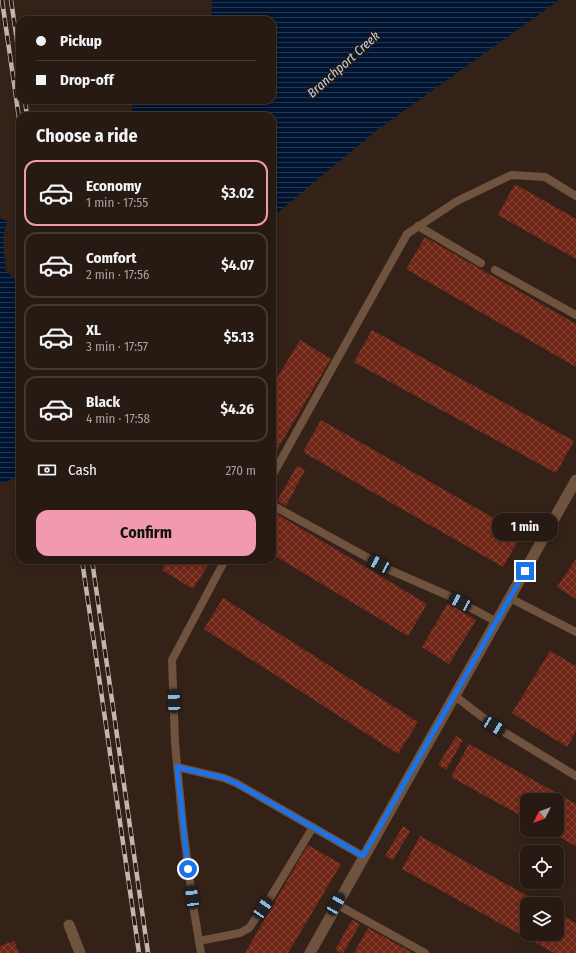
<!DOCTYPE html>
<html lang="en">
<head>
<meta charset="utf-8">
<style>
	body { margin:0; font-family:"Fira Sans Condensed",sans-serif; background:#2f231b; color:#f1f3f6; height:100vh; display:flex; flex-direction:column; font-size:15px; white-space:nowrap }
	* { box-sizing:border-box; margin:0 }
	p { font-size:13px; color:#a4a19f }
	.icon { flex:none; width:22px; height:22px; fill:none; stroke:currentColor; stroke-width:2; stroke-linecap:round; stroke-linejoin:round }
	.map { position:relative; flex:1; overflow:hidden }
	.sheet { position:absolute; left:16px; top:112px; width:260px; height:452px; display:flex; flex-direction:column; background:#271a12; border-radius:12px; box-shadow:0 2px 10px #0003,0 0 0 1px #433832 }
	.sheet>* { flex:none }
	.top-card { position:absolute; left:16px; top:16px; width:260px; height:88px; border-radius:12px; box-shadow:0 2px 10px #0003,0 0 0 1px #433832; display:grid; align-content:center; height:88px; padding:0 20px; background:#271a12 }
	.needle { width:26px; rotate:228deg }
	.fabs { position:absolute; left:520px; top:793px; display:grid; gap:8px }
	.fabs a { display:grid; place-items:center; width:44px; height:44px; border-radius:8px; background:#271a12; box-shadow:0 2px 10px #0003,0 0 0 1px #433832; font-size:20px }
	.end { position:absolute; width:18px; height:18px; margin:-9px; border:5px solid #1a73e8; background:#fff; box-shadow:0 0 0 2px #fff }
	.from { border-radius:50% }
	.bubble { position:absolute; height:28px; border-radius:12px; background:#271a12; box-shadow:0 2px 10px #0003,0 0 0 1px #433832; font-size:13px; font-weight:700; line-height:28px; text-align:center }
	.car { position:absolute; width:12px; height:24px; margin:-12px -6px; border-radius:5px; box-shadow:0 0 3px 1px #0007; background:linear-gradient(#222 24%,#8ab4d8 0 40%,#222 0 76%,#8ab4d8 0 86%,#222 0) }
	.top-card b { display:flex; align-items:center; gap:14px; height:38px; font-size:15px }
	.top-card b+b { border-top:1px solid #433832 }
	.top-card i { width:10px; height:10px; background:#f1f3f6 }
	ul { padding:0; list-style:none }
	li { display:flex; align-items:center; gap:12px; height:66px; margin:0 8px 6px; padding:0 12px; border:2px solid #433832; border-radius:12px }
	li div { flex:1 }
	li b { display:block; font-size:15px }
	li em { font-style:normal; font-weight:700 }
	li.on { border-color:#f29aad }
	li>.icon { width:36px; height:36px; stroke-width:1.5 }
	h2 { padding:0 20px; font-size:18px; line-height:48px }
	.pay { display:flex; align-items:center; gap:10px; height:44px; padding:0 20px; font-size:15px }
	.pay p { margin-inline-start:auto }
	.cta { display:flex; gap:8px; margin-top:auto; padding:8px 20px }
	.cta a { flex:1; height:46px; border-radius:12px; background:#f29aad; color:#111; font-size:16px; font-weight:700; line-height:46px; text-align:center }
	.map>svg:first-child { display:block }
</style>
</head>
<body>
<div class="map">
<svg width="576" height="953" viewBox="0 0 576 953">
	<defs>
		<pattern id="water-rules" width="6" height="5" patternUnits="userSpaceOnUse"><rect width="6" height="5" fill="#001532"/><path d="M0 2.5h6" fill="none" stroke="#26374f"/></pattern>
		<pattern id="building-cross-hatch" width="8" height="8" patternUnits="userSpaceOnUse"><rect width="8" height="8" fill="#702617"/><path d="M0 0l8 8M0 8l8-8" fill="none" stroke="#854538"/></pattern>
	</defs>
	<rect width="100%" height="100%" fill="#342218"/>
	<g fill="url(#water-rules)">
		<polygon points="212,0 559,0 377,130 276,214 272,221 272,116 131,116 132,108 135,100 272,100 272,20 211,20"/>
		<polygon points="0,218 7,221 3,239 6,271 18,283 20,283 20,475 0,484"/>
	</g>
	<g fill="url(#building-cross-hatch)">
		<polygon points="515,184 576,219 576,259 498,215"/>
		<polygon points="425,237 576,324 576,367 406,269"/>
		<polygon points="372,330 574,441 556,473 354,362"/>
		<polygon points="300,340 331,359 272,458 272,386"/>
		<polygon points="321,420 522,534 503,567 303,452"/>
		<polygon points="297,466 305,470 286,506 277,501"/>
		<polygon points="272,511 427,604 408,636 272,554"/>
		<polygon points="576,559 576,599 557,587"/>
		<polygon points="168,560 211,560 193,589 162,570"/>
		<polygon points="223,598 418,722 398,754 204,629"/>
		<polygon points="448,603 476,620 449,664 422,647"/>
		<polygon points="550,651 576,666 576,732 567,747 512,713"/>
		<polygon points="456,736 463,740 446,770 438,765"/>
		<polygon points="469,744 576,804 576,846 547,830 557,830 557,800 527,800 527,819 451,777"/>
		<polygon points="403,826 410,831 393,860 385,856"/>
		<polygon points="420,836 542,904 527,904 527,934 557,934 557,913 576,923 576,953 554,953 402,869"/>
		<polygon points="308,845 341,864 288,953 245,953"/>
		<polygon points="352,920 360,924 343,953 340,953 335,950"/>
		<polygon points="368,928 413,953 354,953"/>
		<polygon points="14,941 19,953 0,953 0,946"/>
	</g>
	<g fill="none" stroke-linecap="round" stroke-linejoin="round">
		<g stroke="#6f533f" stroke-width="8">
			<polyline points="418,226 481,263"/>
			<polyline points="495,270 576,315"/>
			<polyline points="272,476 407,234 457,201 511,175 545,177 576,196"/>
			<polyline points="272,505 392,571 447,595 497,622"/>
			<polyline points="510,598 576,632"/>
			<polyline points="455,696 494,726 576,776"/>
			<polyline points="177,767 224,778 236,783 363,856"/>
			<polyline points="336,904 425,953"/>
			<polyline points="199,941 240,933 249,928 270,898 313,827"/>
			<polyline points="201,953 194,911 183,827 175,743 172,660 225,560"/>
		</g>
		<g stroke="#6f533f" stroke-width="11">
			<polyline points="69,925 80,953"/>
			<polyline points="310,953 576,480"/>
		</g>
		<defs>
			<g id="rail">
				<polyline points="2,0 20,125"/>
				<polyline points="11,0 20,62"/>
				<polyline points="25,100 27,116"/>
				<polyline points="82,560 139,953"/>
				<polyline points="92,560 148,953"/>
			</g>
		</defs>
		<use href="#rail" stroke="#c3b6ae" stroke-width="4.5"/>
		<use href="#rail" stroke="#2a180f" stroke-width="3" stroke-dasharray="9" stroke-linecap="butt"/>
	</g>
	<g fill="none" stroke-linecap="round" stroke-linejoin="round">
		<polyline stroke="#1a73e8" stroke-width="5" points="188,869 177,767 224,778 236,783 363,856 525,571"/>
	</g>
	<g text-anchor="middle" stroke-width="3" stroke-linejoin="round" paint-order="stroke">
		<g font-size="13" font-style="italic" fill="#b9d4f6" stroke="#2a180f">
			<text transform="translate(343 64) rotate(-42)" y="5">Branchport Creek</text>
		</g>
	</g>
</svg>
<div class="fabs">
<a><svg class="needle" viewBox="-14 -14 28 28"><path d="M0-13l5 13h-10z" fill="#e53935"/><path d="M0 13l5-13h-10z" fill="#a4a19f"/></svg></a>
<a><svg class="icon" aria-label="locate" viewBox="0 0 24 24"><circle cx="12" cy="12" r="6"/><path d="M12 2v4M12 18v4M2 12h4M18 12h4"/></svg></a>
<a><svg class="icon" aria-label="layers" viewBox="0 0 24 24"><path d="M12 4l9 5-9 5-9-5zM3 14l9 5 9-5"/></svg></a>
</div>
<i class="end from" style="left:188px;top:869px"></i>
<i class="end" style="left:525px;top:571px"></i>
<div class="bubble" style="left:492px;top:513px;width:66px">1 min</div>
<i class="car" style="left:379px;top:564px;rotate:298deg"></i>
<i class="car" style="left:460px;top:602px;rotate:298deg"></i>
<i class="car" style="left:174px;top:701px;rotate:358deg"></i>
<i class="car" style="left:494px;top:726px;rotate:121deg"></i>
<i class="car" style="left:192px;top:897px;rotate:353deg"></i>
<i class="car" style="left:336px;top:904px;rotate:30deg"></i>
<i class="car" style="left:263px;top:908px;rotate:34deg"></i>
<div class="top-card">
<b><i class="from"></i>Pickup</b>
<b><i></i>Drop-off</b>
</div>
<section class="sheet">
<h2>Choose a ride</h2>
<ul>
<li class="on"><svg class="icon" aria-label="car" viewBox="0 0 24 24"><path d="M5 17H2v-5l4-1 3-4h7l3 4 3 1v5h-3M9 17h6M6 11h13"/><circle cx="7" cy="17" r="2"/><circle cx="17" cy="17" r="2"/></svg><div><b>Economy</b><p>1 min · 17:55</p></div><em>$3.02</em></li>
<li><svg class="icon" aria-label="car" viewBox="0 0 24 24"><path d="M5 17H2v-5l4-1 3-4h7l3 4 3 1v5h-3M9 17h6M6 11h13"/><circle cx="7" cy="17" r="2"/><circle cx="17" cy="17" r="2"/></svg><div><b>Comfort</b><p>2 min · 17:56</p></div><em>$4.07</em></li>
<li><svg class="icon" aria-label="car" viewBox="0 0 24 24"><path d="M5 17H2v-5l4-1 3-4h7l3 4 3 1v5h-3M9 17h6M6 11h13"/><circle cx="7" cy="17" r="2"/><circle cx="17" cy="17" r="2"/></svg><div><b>XL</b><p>3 min · 17:57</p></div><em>$5.13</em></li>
<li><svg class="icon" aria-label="car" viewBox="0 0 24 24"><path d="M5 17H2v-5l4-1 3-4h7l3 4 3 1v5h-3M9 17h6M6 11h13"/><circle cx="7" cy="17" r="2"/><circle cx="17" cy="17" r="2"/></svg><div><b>Black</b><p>4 min · 17:58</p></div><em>$4.26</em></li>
</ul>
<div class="pay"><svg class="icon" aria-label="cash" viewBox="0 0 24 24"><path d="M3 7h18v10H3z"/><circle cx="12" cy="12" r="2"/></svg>Cash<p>270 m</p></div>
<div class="cta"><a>Confirm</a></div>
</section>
</div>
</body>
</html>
